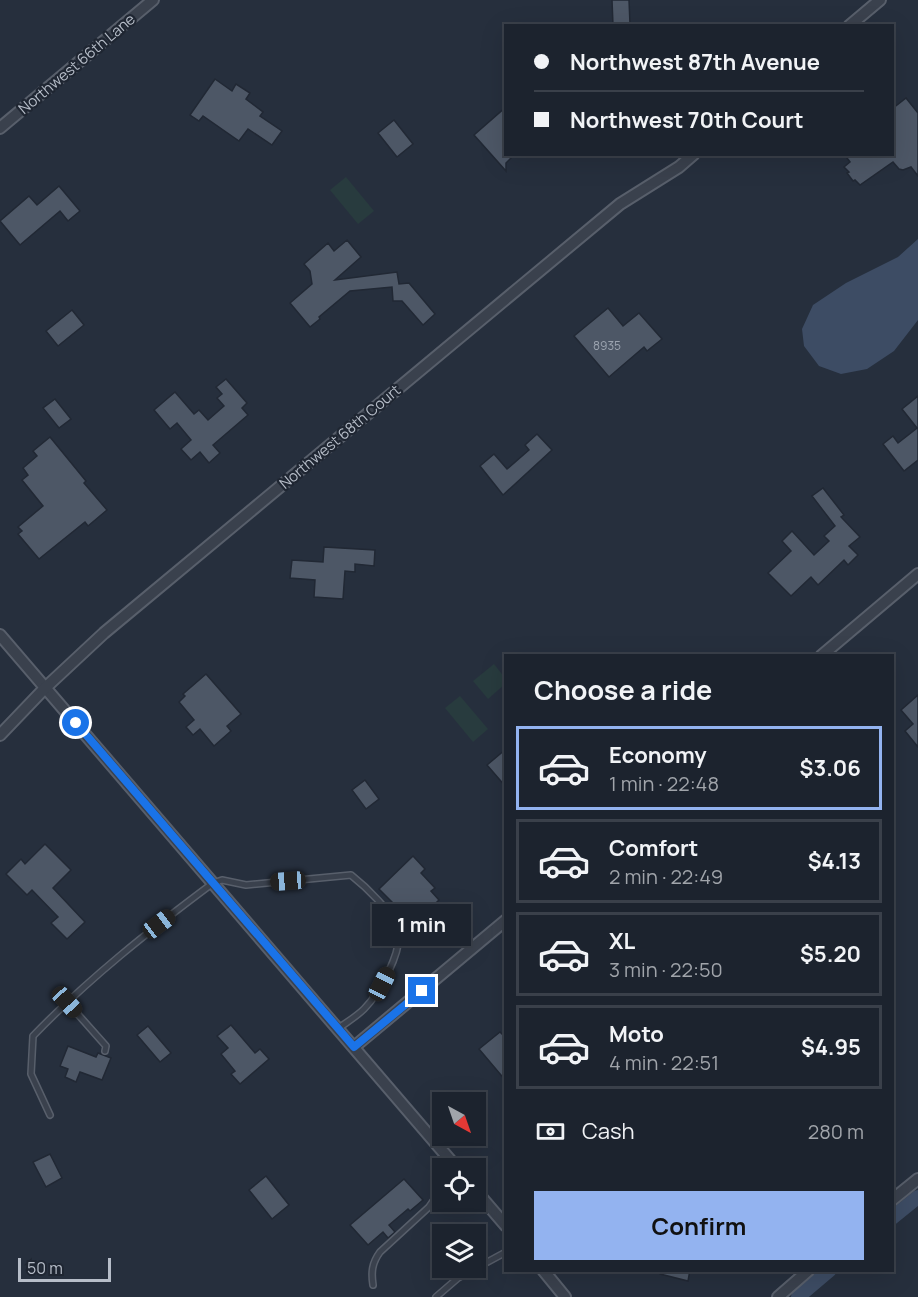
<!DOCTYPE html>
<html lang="en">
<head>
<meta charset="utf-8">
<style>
	body { margin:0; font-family:Manrope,sans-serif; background:#292f3a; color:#f1f3f6; height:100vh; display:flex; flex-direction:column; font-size:22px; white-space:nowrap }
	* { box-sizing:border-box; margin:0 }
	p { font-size:20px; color:#a0a4aa }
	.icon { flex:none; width:33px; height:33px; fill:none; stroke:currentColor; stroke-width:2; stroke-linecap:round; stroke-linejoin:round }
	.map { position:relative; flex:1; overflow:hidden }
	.sheet { position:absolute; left:504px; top:654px; width:390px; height:618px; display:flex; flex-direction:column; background:#1c232e; border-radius:0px; box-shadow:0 6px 24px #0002,0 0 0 2px #3a404a }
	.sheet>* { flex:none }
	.guide { position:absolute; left:504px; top:24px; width:390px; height:132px; border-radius:0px; box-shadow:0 6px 24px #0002,0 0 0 2px #3a404a; display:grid; align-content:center; height:132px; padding:0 30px; background:#1c232e }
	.needle { width:39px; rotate:140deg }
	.fabs { position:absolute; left:432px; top:1092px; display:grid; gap:12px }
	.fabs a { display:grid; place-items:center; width:54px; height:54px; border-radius:0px; background:#1c232e; box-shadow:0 6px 24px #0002,0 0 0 2px #3a404a; font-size:30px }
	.scale { position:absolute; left:18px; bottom:15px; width:93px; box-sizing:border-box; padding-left:6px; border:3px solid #b6bdc8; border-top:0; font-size:16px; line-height:21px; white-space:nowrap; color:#b6bdc8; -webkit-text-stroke:4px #1f2632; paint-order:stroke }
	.end { position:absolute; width:27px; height:27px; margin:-14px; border:8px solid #1a73e8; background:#fff; box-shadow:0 0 0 3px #fff }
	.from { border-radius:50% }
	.bubble { position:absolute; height:42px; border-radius:0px; background:#1c232e; box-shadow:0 6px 24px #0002,0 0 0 2px #3a404a; font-size:20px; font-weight:700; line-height:42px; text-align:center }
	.car { position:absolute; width:18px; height:36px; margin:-18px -9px; border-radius:8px; box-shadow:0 0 4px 2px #0007; background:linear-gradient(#222 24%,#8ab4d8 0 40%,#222 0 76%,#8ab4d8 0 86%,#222 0) }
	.guide b { display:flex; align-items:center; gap:21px; height:57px; font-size:22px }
	.guide b+b { border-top:2px solid #3a404a }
	.guide i { width:15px; height:15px; background:#f1f3f6 }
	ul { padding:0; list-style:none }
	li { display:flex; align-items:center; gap:18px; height:84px; margin:0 12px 9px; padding:0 18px; border:3px solid #3a404a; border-radius:0px }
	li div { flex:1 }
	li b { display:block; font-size:22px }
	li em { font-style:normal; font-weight:700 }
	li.selected { border-color:#93b3f0 }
	li>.icon { width:54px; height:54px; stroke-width:1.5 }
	h2 { padding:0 30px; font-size:27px; line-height:72px }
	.pay { display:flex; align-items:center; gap:15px; height:66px; padding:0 30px; font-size:22px }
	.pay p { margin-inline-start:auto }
	.cta { display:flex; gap:12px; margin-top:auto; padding:12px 30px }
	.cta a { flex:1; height:69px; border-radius:0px; background:#93b3f0; color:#111; font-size:24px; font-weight:700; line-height:69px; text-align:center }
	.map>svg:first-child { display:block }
</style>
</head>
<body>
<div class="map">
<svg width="918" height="1297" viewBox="0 0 918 1297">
	<rect width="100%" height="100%" fill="#262f3d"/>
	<g fill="#283b3e">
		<polygon points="346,177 374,211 358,224 330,190"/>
		<polygon points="494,664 505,678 505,684 488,699 473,681"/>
		<polygon points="460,696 488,729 473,742 445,708"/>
	</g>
	<polygon fill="#3d4c64" points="918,239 918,320 894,351 867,369 841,374 819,366 804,346 802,329 813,305 846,283 898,257"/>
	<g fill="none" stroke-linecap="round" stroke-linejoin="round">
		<g stroke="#3d4c64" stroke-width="14">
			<polyline points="892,1218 918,1197"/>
			<polyline points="798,1297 830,1270"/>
		</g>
	</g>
	<g fill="#4d5766" stroke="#212834" stroke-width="1.5">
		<polygon points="612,0 629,0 630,24 613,25"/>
		<polygon points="215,79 232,91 236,84 250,93 246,99 263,112 260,116 282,131 272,145 248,129 239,141 203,116 199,121 190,115"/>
		<polygon points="906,98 918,113 918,176 911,167 903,170 899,169 893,162 860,185 855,180 853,181 847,173 849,172 844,167 850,162 844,154 892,154 892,109"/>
		<polygon points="506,107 506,154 515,154 506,163 506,171 474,135"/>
		<polygon points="394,120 413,144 397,157 378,133"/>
		<polygon points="59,186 80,211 68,221 60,211 20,245 0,221 29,196 37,205"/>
		<polygon points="347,240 361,257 335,280 397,272 399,284 409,283 435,314 423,325 402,301 393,301 392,287 350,291 319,317 320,319 310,327 290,303 312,284 310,271 304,264 328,243 334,251"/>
		<polygon points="608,308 623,326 639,313 662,339 647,351 644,347 609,377 574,336"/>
		<polygon points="72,310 84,325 58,346 46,331"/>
		<polygon points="226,379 247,403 242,408 248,415 213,445 220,453 209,463 200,452 191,460 181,449 191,440 177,423 170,429 154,410 175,392 194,414 199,410 208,420 224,406 217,398 222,394 216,387"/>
		<polygon points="918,396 918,460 904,471 883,444 893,436 898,443 917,428 902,409"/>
		<polygon points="55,399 71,419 59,428 43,408"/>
		<polygon points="537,434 552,450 503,495 480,466 494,454 507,469 529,450 525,445"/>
		<polygon points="50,437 86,481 84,483 107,510 88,526 85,522 39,559 18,534 22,531 18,527 43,506 22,480 28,475 23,468 37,456 33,451"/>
		<polygon points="823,488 844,515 841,517 860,537 849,546 858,555 848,565 844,560 818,585 811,577 791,596 768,573 791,551 782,541 792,531 814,555 829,541 824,536 835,526 812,496"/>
		<polygon points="324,547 375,550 374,566 355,564 355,572 345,571 343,599 314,597 315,580 290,578 292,560 323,562"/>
		<polygon points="206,674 241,714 227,726 231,731 214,746 200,729 193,735 186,727 194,720 179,702 185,696 183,694"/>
		<polygon points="918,695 918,747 905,731 913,724 901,710"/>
		<polygon points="506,749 506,787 487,765"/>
		<polygon points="365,780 379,799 366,809 352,790"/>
		<polygon points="45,844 71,870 53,888 85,922 67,939 51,923 58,917 32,890 27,895 6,874 21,859 25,864"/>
		<polygon points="413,856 425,869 421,873 435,888 431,891 439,900 414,924 379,889"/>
		<polygon points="231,1025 255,1053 260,1049 269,1059 240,1084 231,1074 235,1071 221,1054 228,1048 217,1036"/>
		<polygon points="148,1026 171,1053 160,1062 137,1035"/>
		<polygon points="500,1032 506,1038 506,1081 479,1049"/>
		<polygon points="68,1046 96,1057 98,1053 111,1058 102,1080 80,1072 76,1082 65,1077 68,1069 60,1066"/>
		<polygon points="50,1154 62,1178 46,1187 33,1162"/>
		<polygon points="266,1176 289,1205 272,1219 249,1190"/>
		<polygon points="404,1179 423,1200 410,1211 408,1209 389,1225 395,1232 388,1238 383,1232 368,1245 350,1225"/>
		<polygon points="661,1270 690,1270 688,1281 660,1274"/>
	</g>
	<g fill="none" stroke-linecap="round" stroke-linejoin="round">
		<defs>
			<g id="service">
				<polyline points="67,1002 106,1046 105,1051"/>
				<path d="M50,1115L31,1074L33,1036C88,979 150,930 213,883L222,880L246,885L351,875C365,886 394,913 398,931C403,951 379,994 364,1009C357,1016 347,1022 339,1028"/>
				<path d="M373,1285C371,1272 372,1263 380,1252L429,1207L442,1188"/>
				<polyline points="436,1297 458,1278 506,1252"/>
			</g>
			<g id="minor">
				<polyline points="849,26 880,0"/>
				<polyline points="0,128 153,0"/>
				<polyline points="0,635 457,1168"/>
				<polyline points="821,656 918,574"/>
				<polyline points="0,735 45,688 104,633 620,204 679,167 694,154"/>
				<polyline points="354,1047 506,920"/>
				<polyline points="476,1191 506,1226"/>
				<polyline points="892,1200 918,1179"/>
				<polyline points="543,1270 565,1297"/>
				<polyline points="778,1297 809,1270"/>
			</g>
		</defs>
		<use href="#service" stroke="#585f6b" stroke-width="8"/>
		<use href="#minor" stroke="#585f6b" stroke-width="14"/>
		<use href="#service" stroke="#3a414d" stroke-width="5"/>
		<use href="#minor" stroke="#3a414d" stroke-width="10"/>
	</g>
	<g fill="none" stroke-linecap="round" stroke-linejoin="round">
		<polyline stroke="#1a73e8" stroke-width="8" points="76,723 354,1047 422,991"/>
	</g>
	<g text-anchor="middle" stroke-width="4.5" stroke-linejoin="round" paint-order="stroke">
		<g font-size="12" fill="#9ca4b0">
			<text x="607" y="350">8935</text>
		</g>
		<g font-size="15" fill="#b6bdc8" stroke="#1f2632">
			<text transform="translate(77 64) rotate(-40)" y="5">Northwest 66th Lane</text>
			<text transform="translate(340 437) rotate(-40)" y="5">Northwest 68th Court</text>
		</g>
	</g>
</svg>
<div class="fabs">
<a><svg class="needle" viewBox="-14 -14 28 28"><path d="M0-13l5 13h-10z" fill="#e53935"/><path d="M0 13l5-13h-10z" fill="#a0a4aa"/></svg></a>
<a><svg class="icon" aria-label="locate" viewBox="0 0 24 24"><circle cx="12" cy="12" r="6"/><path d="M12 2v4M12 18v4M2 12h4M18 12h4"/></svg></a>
<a><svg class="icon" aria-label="layers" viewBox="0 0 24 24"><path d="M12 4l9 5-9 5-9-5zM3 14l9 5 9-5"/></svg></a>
</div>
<div class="scale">50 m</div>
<i class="end from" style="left:76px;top:723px"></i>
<i class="end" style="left:422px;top:991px"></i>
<div class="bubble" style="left:372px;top:904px;width:99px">1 min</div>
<i class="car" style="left:288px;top:881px;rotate:266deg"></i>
<i class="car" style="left:159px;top:924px;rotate:53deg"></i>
<i class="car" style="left:382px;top:984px;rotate:27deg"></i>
<i class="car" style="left:67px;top:1002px;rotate:138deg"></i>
<div class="guide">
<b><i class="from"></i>Northwest 87th Avenue</b>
<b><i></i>Northwest 70th Court</b>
</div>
<section class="sheet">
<h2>Choose a ride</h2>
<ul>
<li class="selected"><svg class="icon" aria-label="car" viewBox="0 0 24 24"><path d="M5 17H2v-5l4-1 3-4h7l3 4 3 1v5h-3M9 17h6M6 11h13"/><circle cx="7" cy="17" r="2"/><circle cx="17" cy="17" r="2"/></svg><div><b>Economy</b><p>1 min · 22:48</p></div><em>$3.06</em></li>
<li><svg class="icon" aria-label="car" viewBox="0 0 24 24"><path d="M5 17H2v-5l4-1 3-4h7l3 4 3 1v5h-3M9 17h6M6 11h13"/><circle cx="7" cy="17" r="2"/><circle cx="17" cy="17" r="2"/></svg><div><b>Comfort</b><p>2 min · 22:49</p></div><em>$4.13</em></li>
<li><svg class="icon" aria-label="car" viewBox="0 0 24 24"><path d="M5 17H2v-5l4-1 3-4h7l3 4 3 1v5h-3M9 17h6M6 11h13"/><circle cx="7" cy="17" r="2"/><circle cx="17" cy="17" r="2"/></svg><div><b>XL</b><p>3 min · 22:50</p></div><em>$5.20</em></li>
<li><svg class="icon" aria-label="car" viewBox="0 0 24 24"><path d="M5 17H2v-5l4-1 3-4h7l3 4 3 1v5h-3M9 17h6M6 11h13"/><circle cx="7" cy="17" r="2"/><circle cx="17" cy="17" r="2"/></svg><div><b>Moto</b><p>4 min · 22:51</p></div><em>$4.95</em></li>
</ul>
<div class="pay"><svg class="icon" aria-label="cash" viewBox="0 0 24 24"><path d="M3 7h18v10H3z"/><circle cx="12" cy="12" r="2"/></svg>Cash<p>280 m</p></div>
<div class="cta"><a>Confirm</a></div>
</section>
</div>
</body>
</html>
